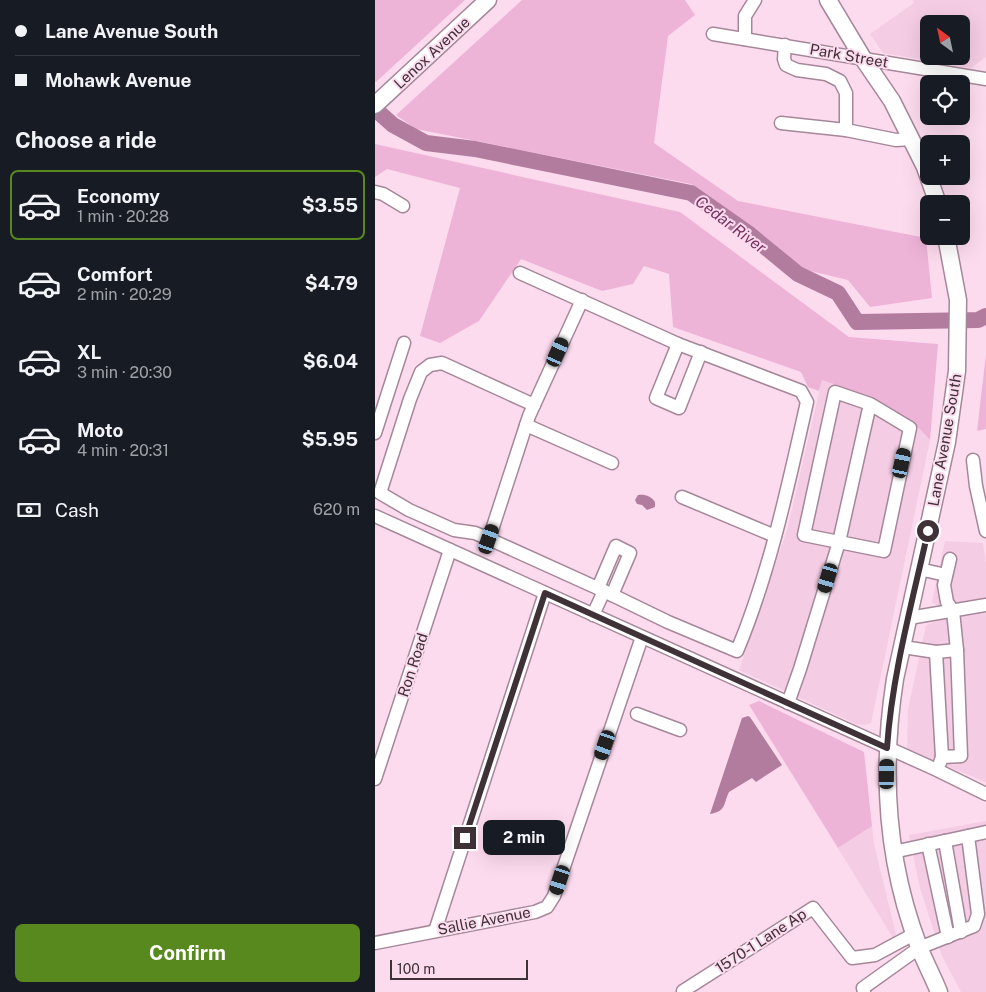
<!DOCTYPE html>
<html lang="en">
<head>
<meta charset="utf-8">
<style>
	body { margin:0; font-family:"Public Sans",sans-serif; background:#242831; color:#f1f3f6; height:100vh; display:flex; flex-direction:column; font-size:19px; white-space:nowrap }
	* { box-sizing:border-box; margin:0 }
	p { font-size:16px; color:#9ea1a6 }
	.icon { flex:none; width:28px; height:28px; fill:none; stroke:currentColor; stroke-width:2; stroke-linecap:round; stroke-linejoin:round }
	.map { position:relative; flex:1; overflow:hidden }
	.sheet { display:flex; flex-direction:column; background:#171b24; width:375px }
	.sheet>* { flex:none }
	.hud { display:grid; align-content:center; height:110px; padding:0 15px; background:#171b24 }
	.needle { width:32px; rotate:327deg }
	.fabs { position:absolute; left:545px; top:15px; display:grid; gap:10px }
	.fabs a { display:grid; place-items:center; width:50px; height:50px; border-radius:8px; background:#171b24; box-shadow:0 5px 20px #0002; font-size:25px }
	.scale { position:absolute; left:15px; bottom:12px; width:138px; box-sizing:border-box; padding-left:5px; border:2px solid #3e3138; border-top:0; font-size:14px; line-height:18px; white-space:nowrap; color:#3e3138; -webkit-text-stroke:4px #fddbef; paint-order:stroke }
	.end { position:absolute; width:22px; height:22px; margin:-11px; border:6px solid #3e3138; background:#fff; box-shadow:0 0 0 2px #fff }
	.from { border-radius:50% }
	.bubble { position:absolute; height:35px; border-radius:8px; background:#171b24; box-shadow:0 5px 20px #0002; font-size:16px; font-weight:700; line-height:35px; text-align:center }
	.car { position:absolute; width:15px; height:30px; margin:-15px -8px; border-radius:6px; box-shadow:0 0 4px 1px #0007; background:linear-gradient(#222 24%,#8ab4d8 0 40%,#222 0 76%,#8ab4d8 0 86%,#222 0) }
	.hud b { display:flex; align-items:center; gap:18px; height:48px; font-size:19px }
	.hud b+b { border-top:1px solid #363941 }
	.hud i { width:12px; height:12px; background:#f1f3f6 }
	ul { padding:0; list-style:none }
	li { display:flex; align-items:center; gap:15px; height:70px; margin:0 10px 8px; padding:0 5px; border:2px solid transparent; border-radius:8px }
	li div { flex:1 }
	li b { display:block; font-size:19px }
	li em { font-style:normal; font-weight:700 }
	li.on { border-color:#58891e }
	li>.icon { width:45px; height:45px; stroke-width:1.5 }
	h2 { padding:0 15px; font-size:22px; line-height:60px }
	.pay { display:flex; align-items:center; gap:12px; height:55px; padding:0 15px; font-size:19px }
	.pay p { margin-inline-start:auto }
	.primary-button { display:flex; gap:10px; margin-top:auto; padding:10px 15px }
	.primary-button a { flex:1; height:58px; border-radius:8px; background:#58891e; color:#fff; font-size:20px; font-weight:700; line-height:58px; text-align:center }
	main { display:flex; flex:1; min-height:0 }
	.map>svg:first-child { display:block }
</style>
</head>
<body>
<main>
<section class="sheet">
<div class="hud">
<b><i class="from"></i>Lane Avenue South</b>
<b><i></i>Mohawk Avenue</b>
</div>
<h2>Choose a ride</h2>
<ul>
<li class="on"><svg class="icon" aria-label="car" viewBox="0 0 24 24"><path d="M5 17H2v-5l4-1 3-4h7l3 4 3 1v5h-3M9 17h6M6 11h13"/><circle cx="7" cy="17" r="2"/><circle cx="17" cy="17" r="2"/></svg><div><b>Economy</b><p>1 min · 20:28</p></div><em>$3.55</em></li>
<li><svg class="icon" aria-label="car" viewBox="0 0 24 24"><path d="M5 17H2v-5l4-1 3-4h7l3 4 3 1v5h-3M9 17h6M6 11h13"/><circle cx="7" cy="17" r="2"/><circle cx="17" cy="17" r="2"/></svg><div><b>Comfort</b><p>2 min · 20:29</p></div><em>$4.79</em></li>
<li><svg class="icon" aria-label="car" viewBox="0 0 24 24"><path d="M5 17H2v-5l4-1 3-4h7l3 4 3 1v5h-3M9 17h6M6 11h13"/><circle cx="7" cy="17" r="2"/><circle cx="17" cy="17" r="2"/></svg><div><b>XL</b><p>3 min · 20:30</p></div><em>$6.04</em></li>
<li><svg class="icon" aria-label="car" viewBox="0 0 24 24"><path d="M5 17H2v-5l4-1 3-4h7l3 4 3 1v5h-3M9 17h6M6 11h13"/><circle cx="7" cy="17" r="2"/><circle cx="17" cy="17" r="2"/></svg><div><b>Moto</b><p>4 min · 20:31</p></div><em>$5.95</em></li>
</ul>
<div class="pay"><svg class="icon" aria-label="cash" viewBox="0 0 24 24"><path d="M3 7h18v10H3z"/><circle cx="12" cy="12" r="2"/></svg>Cash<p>620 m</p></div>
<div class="primary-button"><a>Confirm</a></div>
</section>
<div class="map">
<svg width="611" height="992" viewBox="0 0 611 992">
	<rect width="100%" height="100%" fill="#fddbef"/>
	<g fill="#f4cce4" fill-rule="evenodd">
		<path d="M538,0H611V57L596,68L508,53L495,34L539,3ZM554,24H586V56H554Z"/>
		<polygon points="447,380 499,398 540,424 555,440 496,723 490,725 481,724 364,670 412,530"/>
		<polygon points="570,541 608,543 611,563 611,599 564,607 557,602"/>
		<polygon points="611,613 611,782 532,750 533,710 551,625 568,619"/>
		<polygon points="611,821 611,992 586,992 567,956 545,888 534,835"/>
		<polygon points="497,826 499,844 521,934 518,938 463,848"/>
	</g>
	<g fill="#eeb4d8">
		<polygon points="0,0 90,0 1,82 0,81"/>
		<polygon points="147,0 310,0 320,15 293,36 279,143 363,201 551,238 557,298 495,307 473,280 431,270 316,184 41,129 21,115"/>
		<polygon points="0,144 305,212 474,337 563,344 555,440 540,424 499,398 447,380 444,391 433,387 426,372 298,327 294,274 269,266 258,284 227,291 146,259 104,321 65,343 45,336 85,188 12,169 0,177"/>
		<polygon points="611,354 611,429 602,431"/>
		<polygon points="384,701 489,752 497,826 463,848 374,705"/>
	</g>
	<g fill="#b27c9e">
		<path d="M263,495C270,494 276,496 280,502V507L272,510L267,505L262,504L260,500Z"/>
		<path d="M373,716L375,717L407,765L381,782L377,778L354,792C348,805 351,811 335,814L367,718Z"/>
	</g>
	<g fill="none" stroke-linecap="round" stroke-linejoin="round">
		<polyline stroke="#b27c9e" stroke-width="16" points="0,109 18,125 51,143 100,149 316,193 373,233 423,274 463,293 482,322 603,320 611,316"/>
		<defs>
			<g id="minor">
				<polyline points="338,34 611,79"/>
				<polyline points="370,39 370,16 380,0"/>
				<polyline points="410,45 409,59 411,65 422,70 451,74 465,81 471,93 471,130"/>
				<polyline points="406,123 471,130 521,140 536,139"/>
				<polyline points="0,192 8,194 28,206"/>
				<path d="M145,273L303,344L426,391L432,402C413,486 395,572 362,651L293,622L229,591L218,615"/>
				<polyline points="207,300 154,416 114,539 229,591"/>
				<polyline points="303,344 281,398 304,408 326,352"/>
				<polyline points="151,425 237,463"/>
				<polyline points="0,433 29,343"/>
				<polyline points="598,460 601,486 611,531"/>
				<polyline points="307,497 400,536"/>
				<polyline points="0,516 562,770 611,794"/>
				<polyline points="114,539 100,533 79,530 34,510 5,493 35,399 46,372 55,365 67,363 159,405"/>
				<polyline points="544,569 571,575"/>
				<polyline points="223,588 241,546 255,553 237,595"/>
				<polyline points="534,618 611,605"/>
				<polyline points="528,647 561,652 582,650"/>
				<polyline points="561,652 567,757 565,763"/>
				<polyline points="413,703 425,669 464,542 495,404 535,428 509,551 429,535 460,392 495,404"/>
				<polyline points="262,714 305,730"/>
				<polyline points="567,757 586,756 582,650 578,611 572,602 569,585 575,559"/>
				<polyline points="0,779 75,550"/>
				<polyline points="593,836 611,832"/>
				<polyline points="570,841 586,932"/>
				<polyline points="553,844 573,937"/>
				<polyline points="60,931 170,593"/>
				<polyline points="0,943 160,912 172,907 179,896 267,637"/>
				<polyline points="309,992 308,991 438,908 477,958 500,955 539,934"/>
				<polyline points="489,992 488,988 544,948 599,926 603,914 593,836 518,852"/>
			</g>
			<g id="major">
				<polyline points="453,0 489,60 517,101 550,167 563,204"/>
				<polyline points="0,105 113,0"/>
				<path d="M564,992C558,977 550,962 544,947C511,861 506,769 520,679L572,442L582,371L583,300L571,236"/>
			</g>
		</defs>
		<use href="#minor" stroke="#a58799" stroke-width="15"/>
		<use href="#major" stroke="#a58799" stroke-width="19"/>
		<use href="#minor" stroke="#fff" stroke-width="12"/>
		<use href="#major" stroke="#fff" stroke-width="16"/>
	</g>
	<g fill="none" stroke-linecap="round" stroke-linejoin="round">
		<path stroke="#3e3138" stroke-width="6" d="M90,838L170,593L512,748C517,675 537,603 553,531"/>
	</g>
	<g text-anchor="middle" stroke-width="4" stroke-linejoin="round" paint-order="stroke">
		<g font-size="15" fill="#3e3138" stroke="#fddbef">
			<text transform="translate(57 53) rotate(-43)" y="5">Lenox Avenue</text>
			<text transform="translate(474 56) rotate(10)" y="5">Park Street</text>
			<text transform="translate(570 440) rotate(-80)" y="5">Lane Avenue South</text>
			<text transform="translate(38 665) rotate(-72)" y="5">Ron Road</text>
			<text transform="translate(109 921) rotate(-11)" y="5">Sallie Avenue</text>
			<text transform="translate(386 941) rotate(-33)" y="5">1570-1 Lane Ap</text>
		</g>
		<g font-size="16" font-style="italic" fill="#75325f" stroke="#fddbef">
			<text transform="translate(356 224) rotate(37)" y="6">Cedar River</text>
		</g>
	</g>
</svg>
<div class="fabs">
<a><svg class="needle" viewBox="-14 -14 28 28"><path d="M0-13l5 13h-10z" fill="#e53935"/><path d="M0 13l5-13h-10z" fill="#9ea1a6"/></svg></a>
<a><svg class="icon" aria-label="locate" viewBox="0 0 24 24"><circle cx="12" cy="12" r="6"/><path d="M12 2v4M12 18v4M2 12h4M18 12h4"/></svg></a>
<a>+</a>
<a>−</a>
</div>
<div class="scale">100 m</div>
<i class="end from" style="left:553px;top:531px"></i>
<i class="end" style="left:90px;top:838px"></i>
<div class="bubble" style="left:108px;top:820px;width:82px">2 min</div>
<i class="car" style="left:183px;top:352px;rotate:24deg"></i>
<i class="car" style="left:527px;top:463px;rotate:12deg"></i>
<i class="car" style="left:114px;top:539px;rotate:19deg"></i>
<i class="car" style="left:453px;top:578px;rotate:197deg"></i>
<i class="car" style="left:230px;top:745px;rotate:199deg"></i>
<i class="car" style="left:512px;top:774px;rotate:1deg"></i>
<i class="car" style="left:185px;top:880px;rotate:198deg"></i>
</div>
</main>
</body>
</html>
